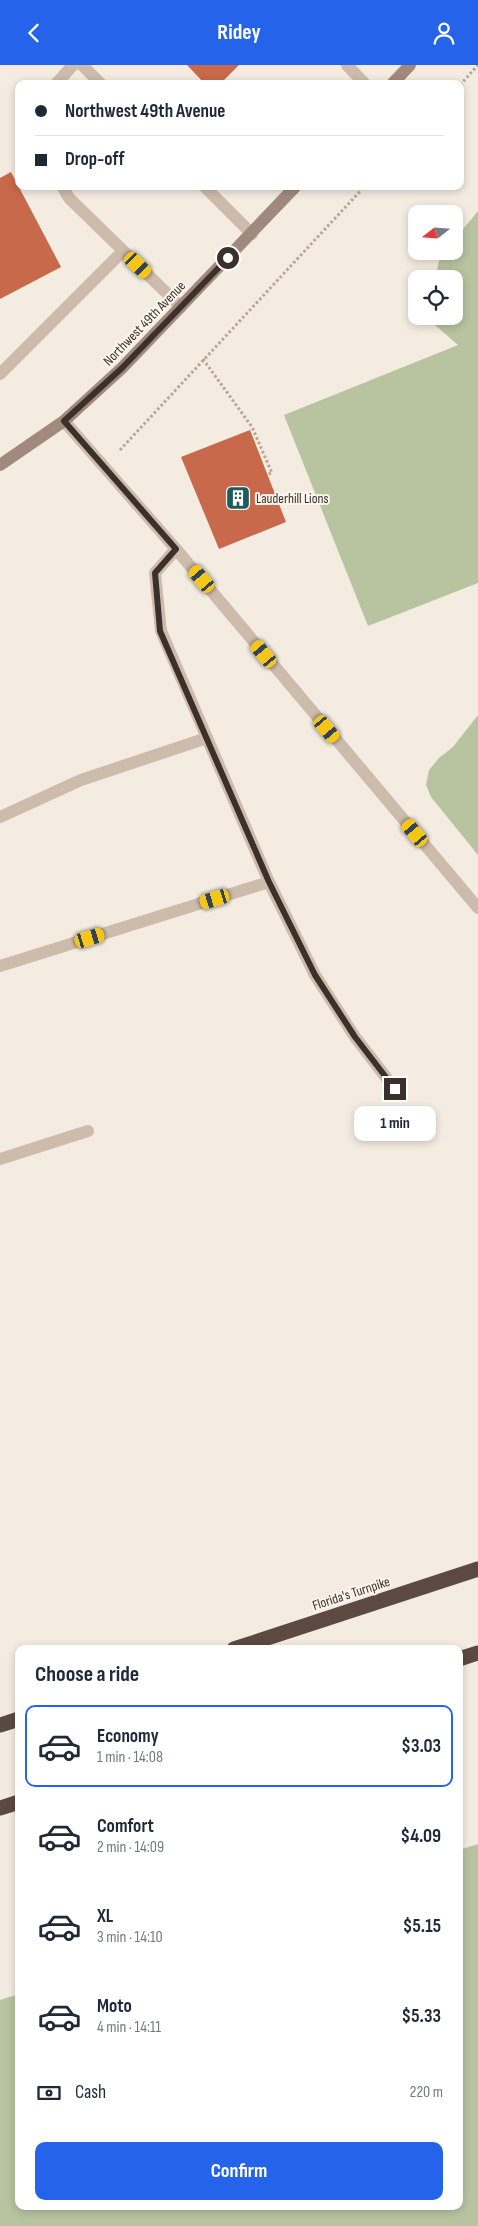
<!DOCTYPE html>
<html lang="en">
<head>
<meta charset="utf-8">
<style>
	body { margin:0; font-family:"Sofia Sans Condensed",sans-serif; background:#f6f6f7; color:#1f2937; height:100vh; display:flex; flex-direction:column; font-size:19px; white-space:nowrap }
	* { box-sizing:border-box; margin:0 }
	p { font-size:16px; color:#747a83 }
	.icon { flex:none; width:28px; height:28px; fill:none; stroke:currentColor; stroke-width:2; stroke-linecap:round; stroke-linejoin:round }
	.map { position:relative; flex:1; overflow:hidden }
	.details { position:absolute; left:15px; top:1580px; width:448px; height:565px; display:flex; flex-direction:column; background:#fff; border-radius:10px; box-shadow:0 2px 8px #0003 }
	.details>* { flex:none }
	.banner { position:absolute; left:15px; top:15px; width:449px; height:110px; border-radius:10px; box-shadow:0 2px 8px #0003; display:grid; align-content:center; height:110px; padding:0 20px; background:#fff }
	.needle { width:32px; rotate:253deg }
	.controls { position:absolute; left:408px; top:140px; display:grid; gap:10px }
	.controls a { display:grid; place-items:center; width:55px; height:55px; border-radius:10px; background:#fff; box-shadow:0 2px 8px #0003; font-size:25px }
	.end { position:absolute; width:22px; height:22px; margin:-11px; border:6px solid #3b302b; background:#fff; box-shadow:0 0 0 2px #fff }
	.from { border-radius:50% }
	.bubble { position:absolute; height:35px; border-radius:10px; background:#fff; box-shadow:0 2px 8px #0003; font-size:16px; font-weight:700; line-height:35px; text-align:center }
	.car { position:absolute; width:15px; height:30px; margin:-15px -8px; border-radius:6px; box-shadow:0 0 4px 1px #0007; background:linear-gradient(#f5c518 24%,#345 0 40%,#f5c518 0 76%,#345 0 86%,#f5c518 0) }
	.banner b { display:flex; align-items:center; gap:18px; height:48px; font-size:19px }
	.banner b+b { border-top:1px solid #e0e1e3 }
	.banner i { width:12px; height:12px; background:#1f2937 }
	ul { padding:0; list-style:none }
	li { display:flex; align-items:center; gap:15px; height:82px; margin:0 10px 8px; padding:0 10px; border:2px solid transparent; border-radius:10px }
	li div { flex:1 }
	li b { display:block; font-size:19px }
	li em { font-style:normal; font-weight:700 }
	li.selected { border-color:#2563eb }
	li>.icon { width:45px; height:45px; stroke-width:1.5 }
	h2 { padding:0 20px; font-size:22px; line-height:60px }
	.pay { display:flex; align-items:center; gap:12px; height:55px; padding:0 20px; font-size:19px }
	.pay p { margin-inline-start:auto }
	.primary-button { display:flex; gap:10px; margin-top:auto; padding:10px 20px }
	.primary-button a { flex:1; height:58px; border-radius:10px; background:#2563eb; color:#fff; font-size:20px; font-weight:700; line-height:58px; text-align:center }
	header { display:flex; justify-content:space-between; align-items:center; height:65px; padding:0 20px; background:#2563eb; color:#fff; font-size:22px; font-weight:700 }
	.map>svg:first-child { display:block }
</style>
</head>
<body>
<header><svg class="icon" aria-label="back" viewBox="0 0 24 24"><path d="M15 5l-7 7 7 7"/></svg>Ridey<svg class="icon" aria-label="person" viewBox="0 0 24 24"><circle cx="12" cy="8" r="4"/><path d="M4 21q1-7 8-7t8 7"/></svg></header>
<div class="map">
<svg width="478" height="2161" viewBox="0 0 478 2161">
	<rect width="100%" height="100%" fill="#f4ebe1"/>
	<g fill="#b8c4a0">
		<polygon points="478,146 478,518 368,561 284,350 458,280 436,261 434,251 454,251 454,214 435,214 440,192 444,186 454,186 454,175"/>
		<polygon points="478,650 478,790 431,732 426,720 429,705 439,693 453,682"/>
		<polygon points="478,1779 478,2161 0,2161 0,1935 19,1929 19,2141 459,2141 459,1785"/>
	</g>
	<g fill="#c8694b">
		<polygon points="187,0 239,0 220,19 205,19"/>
		<polygon points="11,107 61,202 0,234 0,113"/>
		<polygon points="250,365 286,457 219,484 181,392"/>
	</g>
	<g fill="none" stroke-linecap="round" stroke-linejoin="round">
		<g stroke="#b9a596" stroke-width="3" stroke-dasharray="2.5 2.5" stroke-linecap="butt">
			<polyline points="460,20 478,0"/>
			<polyline points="203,294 252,362 272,408 268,409"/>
			<polyline points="120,385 365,121"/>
		</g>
		<g stroke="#cdbbac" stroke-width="12">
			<polyline points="82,0 101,19"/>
			<polyline points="347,0 365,19"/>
			<polyline points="56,19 73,0"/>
			<polyline points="62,121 69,133 181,242"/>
			<polyline points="204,121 252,169"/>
			<polyline points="0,309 123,186"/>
			<polyline points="64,356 176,484 478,843"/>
			<polyline points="0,752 81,715 207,673"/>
			<polyline points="269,817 315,910 355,972 395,1024"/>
			<polyline points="0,901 269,817 161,566 155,508 176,484"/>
			<polyline points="0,1094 88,1066"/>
		</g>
		<g stroke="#a18a7d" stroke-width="12">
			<polyline points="392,19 410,0"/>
			<polyline points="0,400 64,356 122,303 296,121"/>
		</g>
		<g stroke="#5c4a42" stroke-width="15">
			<polyline points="234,1584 478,1504"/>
			<polyline points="459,1594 478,1588"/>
			<polyline points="0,1660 19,1654"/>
			<polyline points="0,1743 19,1737"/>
		</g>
	</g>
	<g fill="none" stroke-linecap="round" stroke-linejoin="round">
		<polyline stroke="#3b302b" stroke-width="6" points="228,193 122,303 64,356 176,484 155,508 160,566 269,817 315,910 355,972 395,1024"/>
	</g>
	<defs>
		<symbol id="building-square" viewBox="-11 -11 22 22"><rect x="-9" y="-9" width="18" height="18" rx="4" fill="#1f5a5e" stroke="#fbf5ee"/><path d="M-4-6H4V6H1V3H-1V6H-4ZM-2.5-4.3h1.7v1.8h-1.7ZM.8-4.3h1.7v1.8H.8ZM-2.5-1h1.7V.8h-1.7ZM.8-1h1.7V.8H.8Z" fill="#fff"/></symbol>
	</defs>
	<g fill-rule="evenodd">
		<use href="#building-square" x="224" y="419" width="28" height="28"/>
	</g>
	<g text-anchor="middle" stroke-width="4" stroke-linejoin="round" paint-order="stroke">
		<g font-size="14" fill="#3b302b" stroke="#fbf5ee">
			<text transform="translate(144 258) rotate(-46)" y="5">Northwest 49th Avenue</text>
			<text transform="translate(351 1528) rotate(-18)" y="5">Florida's Turnpike</text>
		</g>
		<g font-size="14" fill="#3b302b" stroke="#fbf5ee" text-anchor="start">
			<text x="256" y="438">Lauderhill Lions</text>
		</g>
	</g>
</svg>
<div class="controls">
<a><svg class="needle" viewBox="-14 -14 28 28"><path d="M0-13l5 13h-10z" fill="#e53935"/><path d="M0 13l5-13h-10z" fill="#747a83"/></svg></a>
<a><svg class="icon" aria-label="locate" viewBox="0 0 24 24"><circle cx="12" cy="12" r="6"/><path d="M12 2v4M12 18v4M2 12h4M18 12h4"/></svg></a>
</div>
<i class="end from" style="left:228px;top:193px"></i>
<i class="end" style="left:395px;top:1024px"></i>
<div class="bubble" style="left:354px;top:1041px;width:82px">1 min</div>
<i class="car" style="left:138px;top:200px;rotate:134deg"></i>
<i class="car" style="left:202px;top:514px;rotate:320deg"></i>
<i class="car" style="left:264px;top:589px;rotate:320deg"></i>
<i class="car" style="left:327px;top:664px;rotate:140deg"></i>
<i class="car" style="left:415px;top:768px;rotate:320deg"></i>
<i class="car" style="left:215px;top:834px;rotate:253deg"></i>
<i class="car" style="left:90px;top:873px;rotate:73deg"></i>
<div class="banner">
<b><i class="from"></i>Northwest 49th Avenue</b>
<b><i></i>Drop-off</b>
</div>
<section class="details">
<h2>Choose a ride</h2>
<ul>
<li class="selected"><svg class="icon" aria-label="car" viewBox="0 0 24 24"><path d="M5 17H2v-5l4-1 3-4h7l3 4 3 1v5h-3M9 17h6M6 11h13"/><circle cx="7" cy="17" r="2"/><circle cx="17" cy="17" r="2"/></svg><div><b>Economy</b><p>1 min · 14:08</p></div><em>$3.03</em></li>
<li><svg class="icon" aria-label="car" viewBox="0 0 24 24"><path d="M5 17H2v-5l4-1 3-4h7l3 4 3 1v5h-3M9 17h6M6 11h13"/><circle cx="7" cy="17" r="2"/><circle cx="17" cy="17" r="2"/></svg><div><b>Comfort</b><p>2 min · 14:09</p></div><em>$4.09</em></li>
<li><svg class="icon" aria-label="car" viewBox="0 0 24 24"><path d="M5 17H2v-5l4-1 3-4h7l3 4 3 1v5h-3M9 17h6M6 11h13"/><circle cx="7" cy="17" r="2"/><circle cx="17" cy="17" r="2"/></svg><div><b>XL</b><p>3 min · 14:10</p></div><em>$5.15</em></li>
<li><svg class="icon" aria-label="car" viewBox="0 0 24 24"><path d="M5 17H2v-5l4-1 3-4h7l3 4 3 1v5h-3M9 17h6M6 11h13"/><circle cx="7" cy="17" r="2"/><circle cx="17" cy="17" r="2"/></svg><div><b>Moto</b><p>4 min · 14:11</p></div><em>$5.33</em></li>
</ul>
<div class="pay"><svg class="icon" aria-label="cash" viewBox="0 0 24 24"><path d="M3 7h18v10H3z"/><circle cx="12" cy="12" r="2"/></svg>Cash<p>220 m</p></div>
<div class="primary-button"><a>Confirm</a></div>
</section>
</div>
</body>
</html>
